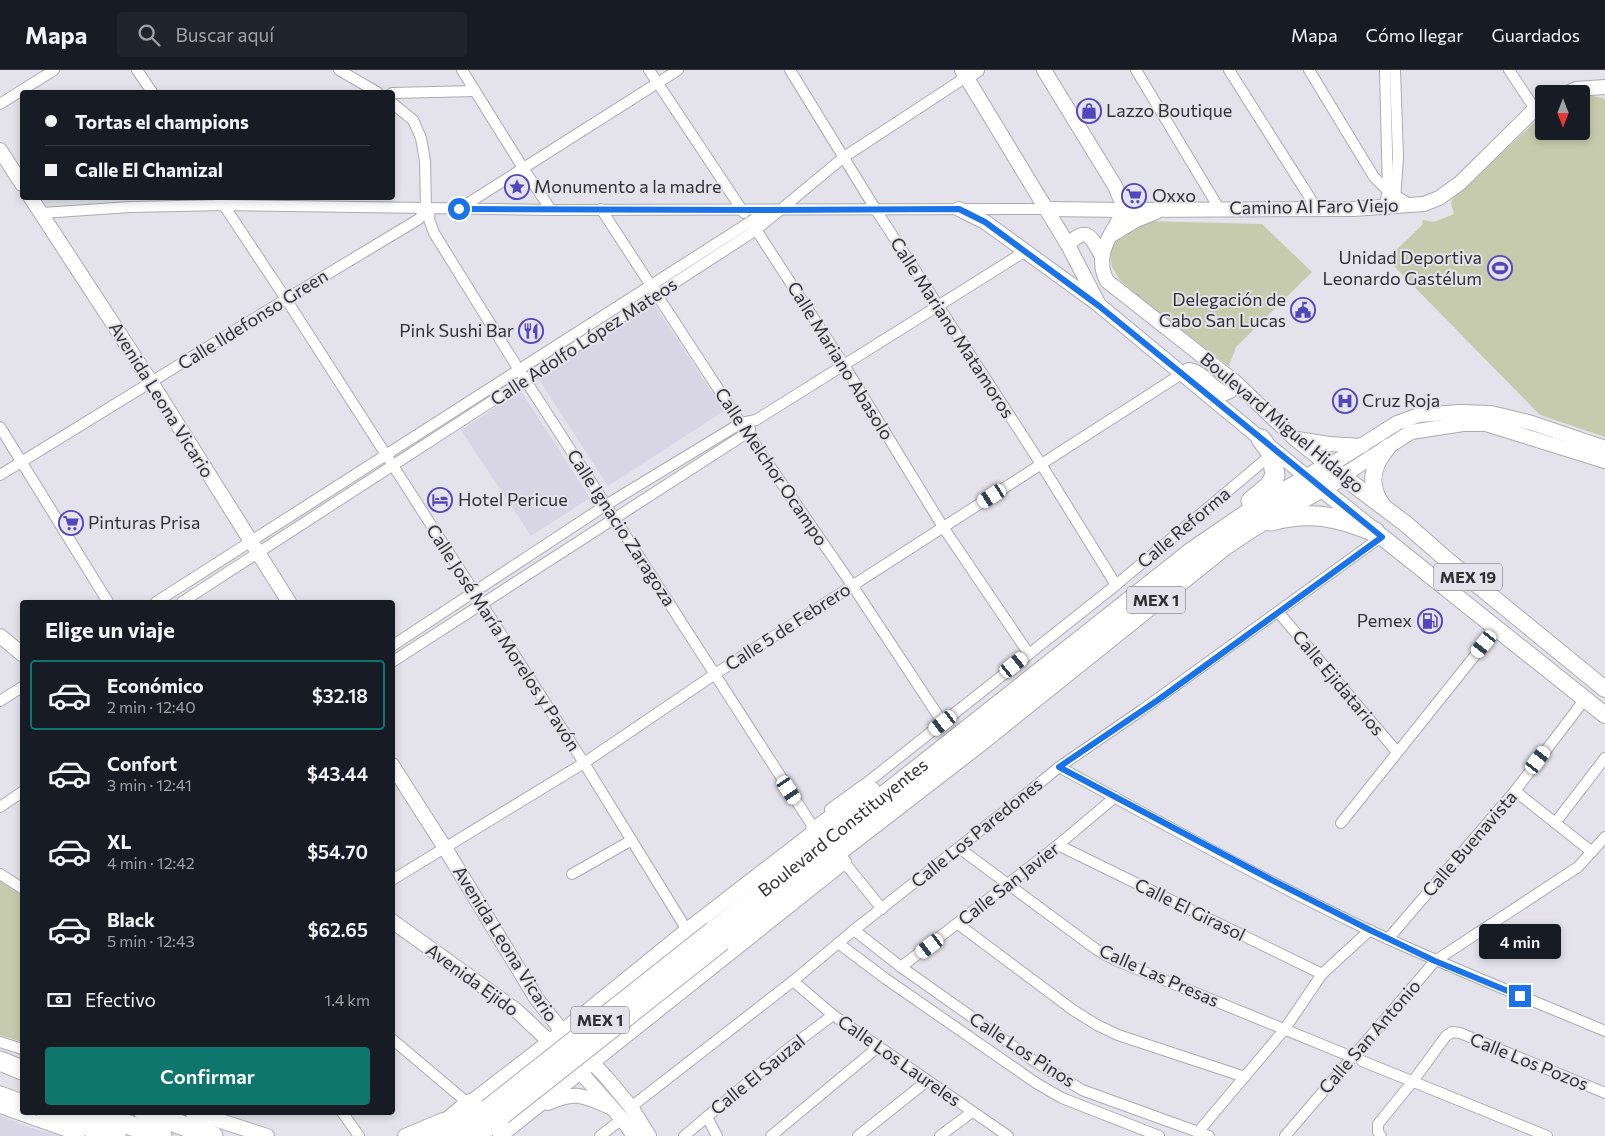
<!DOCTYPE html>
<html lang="es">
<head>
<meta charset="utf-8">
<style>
	body { margin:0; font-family:Commissioner,sans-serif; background:#20242c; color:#f1f3f6; height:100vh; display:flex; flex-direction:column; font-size:19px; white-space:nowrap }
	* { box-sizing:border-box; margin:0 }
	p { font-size:16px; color:#9ea1a6 }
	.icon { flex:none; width:28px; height:28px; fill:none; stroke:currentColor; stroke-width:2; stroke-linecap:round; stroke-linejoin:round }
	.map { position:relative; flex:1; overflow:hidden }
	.sheet { position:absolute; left:20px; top:530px; width:375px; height:515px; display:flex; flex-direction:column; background:#171b24; border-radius:5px; box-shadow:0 2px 8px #0003 }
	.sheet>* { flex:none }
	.hud { position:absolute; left:20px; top:20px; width:375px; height:110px; border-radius:5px; box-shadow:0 2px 8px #0003; display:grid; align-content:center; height:110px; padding:0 25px; background:#171b24 }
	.needle { width:32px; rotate:180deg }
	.controls { position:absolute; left:1535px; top:15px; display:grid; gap:10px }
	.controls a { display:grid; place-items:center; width:55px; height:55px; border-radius:5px; background:#171b24; box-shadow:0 2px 8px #0003; font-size:25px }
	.end { position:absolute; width:22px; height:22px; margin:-11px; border:6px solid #1a73e8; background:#fff; box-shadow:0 0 0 2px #fff }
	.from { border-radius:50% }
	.bubble { position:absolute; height:35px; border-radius:5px; background:#171b24; box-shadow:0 2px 8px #0003; font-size:16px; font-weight:600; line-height:35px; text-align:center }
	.car { position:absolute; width:15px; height:30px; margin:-15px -8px; border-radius:6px; box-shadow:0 0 4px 1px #0007; background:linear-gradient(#fff 24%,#345 0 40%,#fff 0 76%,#345 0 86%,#fff 0) }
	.hud b { display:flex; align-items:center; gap:18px; height:48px; font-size:19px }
	.hud b+b { border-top:1px solid #363941 }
	.hud i { width:12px; height:12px; background:#f1f3f6 }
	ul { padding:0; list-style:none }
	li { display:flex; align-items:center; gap:15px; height:70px; margin:0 10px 8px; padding:0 15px; border:2px solid transparent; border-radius:5px }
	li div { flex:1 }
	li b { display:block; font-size:19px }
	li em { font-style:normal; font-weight:600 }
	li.selected { border-color:#0f766e }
	li>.icon { width:45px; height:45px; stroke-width:1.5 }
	h2 { padding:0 25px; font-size:22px; line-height:60px }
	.pay { display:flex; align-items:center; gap:12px; height:55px; padding:0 25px; font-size:19px }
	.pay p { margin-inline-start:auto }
	.cta { display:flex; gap:10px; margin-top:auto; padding:10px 25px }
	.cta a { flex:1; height:58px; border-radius:5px; background:#0f766e; color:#fff; font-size:20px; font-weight:600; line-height:58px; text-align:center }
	header { display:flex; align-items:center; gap:30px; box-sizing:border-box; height:70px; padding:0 25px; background:#171b24; border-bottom:1px solid #363941 }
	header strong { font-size:24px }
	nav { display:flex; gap:28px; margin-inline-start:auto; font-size:18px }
	.search { width:350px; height:45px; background:#20242c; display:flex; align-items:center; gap:12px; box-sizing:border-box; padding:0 18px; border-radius:5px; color:#9ea1a6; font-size:19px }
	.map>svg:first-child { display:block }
</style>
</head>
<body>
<header>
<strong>Mapa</strong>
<div class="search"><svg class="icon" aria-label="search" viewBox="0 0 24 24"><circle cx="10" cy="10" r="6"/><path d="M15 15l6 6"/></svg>Buscar aquí</div>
<nav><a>Mapa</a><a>Cómo llegar</a><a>Guardados</a></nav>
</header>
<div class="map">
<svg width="1605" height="1066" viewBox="0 0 1605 1066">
	<rect width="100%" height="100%" fill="#e4e3eb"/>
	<g fill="#d8d5e4">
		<polygon points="653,233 724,341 608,416 538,308"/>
		<polygon points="521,321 590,428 531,466 461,360"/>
		<polygon points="0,1045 19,1054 59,1066 0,1066"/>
	</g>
	<g fill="#c6cbad">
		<polygon points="1581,23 1605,29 1605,367 1540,345 1387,189 1422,155 1423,150 1434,152 1454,144 1451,133 1453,128 1535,52 1544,49 1544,61 1581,61"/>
		<polygon points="1145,151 1262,154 1312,202 1236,277 1229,296 1155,241 1120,210 1112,197 1109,177 1118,163"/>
		<polygon points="0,810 22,825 22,972 0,965"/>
	</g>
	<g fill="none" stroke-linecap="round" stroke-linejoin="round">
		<defs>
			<g id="street">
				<polyline points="137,0 152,22"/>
				<polyline points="339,0 377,22"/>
				<polyline points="462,0 523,98 551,140"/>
				<polyline points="649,0 744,143"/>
				<polyline points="790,0 876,140 1041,394 1116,515"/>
				<polyline points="1136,0 1220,140"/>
				<polyline points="1229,0 1317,139"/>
				<polyline points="1309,0 1374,107 1388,121 1411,135"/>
				<polyline points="1395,0 1398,87 1395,131"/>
				<polyline points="1509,0 1535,39"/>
				<polyline points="392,23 475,21"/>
				<polyline points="0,34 54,0"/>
				<polyline points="219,128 286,229 584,693 687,860"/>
				<polyline points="1384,137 1388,121 1385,0"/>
				<polyline points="430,139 429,149 434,163 519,300 817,763"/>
				<polyline points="459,139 678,0"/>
				<polyline points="601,139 747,363 852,515 943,653"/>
				<polyline points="42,143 130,137 224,135 551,140 1046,139"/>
				<polyline points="753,155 844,295 943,457 1029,584"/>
				<polyline points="0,357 108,532"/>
				<polyline points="0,405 286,229 419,149 426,139 425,91 421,68 413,50 392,33"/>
				<polyline points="156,532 767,141"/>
				<polyline points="182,532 756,160 844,87 966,7"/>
				<polyline points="1279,543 1397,682"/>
				<polyline points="392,576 606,435 741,353 756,350 1024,182"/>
				<polyline points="392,592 747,363 750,359"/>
				<polyline points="0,631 22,617"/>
				<path d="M1059,697C1162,753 1265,811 1371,861C1448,897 1527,928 1605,961"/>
				<polyline points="1515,721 1592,782"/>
				<polyline points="0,737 22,722"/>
				<polyline points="830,739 873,708 1116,515 1272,384"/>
				<polyline points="1341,753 1497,558"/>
				<polyline points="1555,753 1605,688"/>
				<polyline points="1058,775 1322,904"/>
				<polyline points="959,778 1097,880 1115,890 1352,987"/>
				<polyline points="844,792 882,839"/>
				<polyline points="0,804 22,818"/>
				<polyline points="572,804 632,770"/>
				<polyline points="392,810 584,693 715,604 1183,303"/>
				<polyline points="958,854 1073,940 1097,955 1118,965 1245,1007"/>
				<polyline points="854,860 901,897 1034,991 1061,1007 1082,1020 1209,1066"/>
				<polyline points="1388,869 1515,721 1585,629"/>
				<polyline points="838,873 886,909 1036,1013 1062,1028 1159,1066"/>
				<polyline points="901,897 1058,775 1115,727"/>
				<polyline points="793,911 833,945 1008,1066"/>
				<polyline points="392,969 469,1034"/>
				<polyline points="0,972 22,979"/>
				<polyline points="1362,991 1547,1066"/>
				<polyline points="631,1037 793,911 854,860 1014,734 1059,697 1142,640 1381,467"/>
				<polyline points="0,1038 79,1066"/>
				<polyline points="342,1042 359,1066"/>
				<polyline points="707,1047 717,1066"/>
				<polyline points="1198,1062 1284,960 1322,904 1370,860"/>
				<polyline points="600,1066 622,1049"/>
				<polyline points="684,1066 784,982 833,945"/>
				<polyline points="771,1066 878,977"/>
				<polyline points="858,1066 927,1011"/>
				<polyline points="940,1066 972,1042"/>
				<polyline points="1285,1066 1435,891 1578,797 1605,767"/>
				<polyline points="1381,1066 1378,1062 1378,1054 1413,1011 1446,966 1452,962 1460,963 1605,1023"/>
			</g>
			<g id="secondary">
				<polyline points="962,0 1068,175 1099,235 1308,408"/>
				<path d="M1044,0L1115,116L1125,140C1112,162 1093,185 1107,211L1235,312L1294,368L1329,396L1397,353L1419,345L1460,342L1491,343L1532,353L1605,378"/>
				<polyline points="966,7 977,0"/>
				<polyline points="1565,24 1576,19 1605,17"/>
				<polyline points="0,80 22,114"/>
				<polyline points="31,128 151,312 289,532"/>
				<polyline points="959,139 985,152 1098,234"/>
				<polyline points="1046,139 1125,140 1353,139 1424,134 1439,128 1460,113 1535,39 1544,34"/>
				<polyline points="1113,164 1134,151 1156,142"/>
				<path d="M1068,175C1087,154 1093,169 1102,187"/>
				<path d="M1183,303L1189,300C1206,303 1210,319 1225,323L1230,321L1235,312"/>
				<polyline points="1297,369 1329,374 1362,376"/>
				<polyline points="1342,406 1411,362 1463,354 1486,354 1605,391"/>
				<polyline points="0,566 22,584"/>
				<polyline points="392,695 445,778 536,928 562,961 606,1007 631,1037 649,1066"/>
				<polyline points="392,851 517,941 556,978"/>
				<polyline points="575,996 622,1049 634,1066"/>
				<path d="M548,1033C575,1020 584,1026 610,1037"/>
				<polyline points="462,1039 549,972 687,860 815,761"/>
				<polyline points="208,1047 267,1066"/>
				<polyline points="405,1066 443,1050"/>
				<polyline points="500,1066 844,792"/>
			</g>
			<g id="primary">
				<polyline points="1333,399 1406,454 1447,490 1605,619"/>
				<polyline points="1312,411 1605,645"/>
				<path d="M1383,436C1367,415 1372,395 1388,377"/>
			</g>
			<g id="highway">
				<polyline points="1251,431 1269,416 1275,406 1272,384 1261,369"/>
				<path d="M1271,451C1311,440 1339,447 1375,462"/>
				<polyline points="815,761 871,721"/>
				<path id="s1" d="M713,861L1193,481L1253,440L1329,396"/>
				<polyline points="722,871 981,671 1224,476 1251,458 1342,406"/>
				<polyline points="0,991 22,1000"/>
				<polyline points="0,1026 22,1034"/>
				<polyline points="46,1042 116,1066"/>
				<polyline points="90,1042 162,1066"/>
				<polyline points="144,1042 213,1066"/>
				<polyline points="195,1042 208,1047"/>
				<polyline points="431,1066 469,1034"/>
				<polyline points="451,1066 488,1039"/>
				<polyline points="476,1066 502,1045"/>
			</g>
		</defs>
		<use href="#street" stroke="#abaab1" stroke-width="12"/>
		<use href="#secondary" stroke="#abaab1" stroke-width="16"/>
		<use href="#primary" stroke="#abaab1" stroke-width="18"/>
		<use href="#highway" stroke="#abaab1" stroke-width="21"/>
		<use href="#street" stroke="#fff" stroke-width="10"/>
		<use href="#secondary" stroke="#fff" stroke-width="14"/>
		<use href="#primary" stroke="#fff" stroke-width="16"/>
		<use href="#highway" stroke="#fff" stroke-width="19"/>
		<defs>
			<g id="highway-bridge">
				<polyline points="488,1039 713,861"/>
				<polyline points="502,1045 722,871"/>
			</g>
		</defs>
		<use href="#highway-bridge" stroke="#abaab1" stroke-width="21" stroke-linecap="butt"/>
		<use href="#highway-bridge" stroke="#fff" stroke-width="19"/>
	</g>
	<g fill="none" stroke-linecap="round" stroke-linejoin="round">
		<polyline stroke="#1a73e8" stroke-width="6" points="459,139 768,140 959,139 985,152 1099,236 1382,467 1158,630 1059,697 1268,808 1370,860 1435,891 1520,926"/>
	</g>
	<defs>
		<symbol id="shop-ring" viewBox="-11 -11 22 22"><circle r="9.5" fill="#e4e3eb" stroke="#5346bd" stroke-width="1.5"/><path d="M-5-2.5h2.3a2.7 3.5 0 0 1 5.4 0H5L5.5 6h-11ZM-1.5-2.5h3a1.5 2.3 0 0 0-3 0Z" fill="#5346bd"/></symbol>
		<symbol id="sight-ring" viewBox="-11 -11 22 22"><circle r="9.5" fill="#e4e3eb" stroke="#5346bd" stroke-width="1.5"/><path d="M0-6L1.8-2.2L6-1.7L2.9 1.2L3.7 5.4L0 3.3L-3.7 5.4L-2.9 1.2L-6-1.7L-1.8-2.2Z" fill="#5346bd"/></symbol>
		<symbol id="supermarket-ring" viewBox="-11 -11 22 22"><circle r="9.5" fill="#e4e3eb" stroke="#5346bd" stroke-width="1.5"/><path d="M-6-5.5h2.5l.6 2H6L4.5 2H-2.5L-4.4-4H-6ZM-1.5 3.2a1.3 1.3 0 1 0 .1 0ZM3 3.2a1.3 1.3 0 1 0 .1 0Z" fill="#5346bd"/></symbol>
		<symbol id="stadium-ring" viewBox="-11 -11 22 22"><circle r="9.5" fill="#e4e3eb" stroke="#5346bd" stroke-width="1.5"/><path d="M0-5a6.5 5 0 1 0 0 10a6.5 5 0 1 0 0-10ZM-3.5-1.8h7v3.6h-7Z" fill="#5346bd"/></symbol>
		<symbol id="civic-ring" viewBox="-11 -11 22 22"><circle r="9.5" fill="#e4e3eb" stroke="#5346bd" stroke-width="1.5"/><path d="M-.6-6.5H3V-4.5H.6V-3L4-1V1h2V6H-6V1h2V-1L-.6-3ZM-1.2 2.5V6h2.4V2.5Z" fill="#5346bd"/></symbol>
		<symbol id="restaurant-ring" viewBox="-11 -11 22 22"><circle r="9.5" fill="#e4e3eb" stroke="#5346bd" stroke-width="1.5"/><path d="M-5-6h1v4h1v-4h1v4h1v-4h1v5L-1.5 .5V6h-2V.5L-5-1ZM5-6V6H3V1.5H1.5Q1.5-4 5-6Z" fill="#5346bd"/></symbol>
		<symbol id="hospital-ring" viewBox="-11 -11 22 22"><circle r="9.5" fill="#e4e3eb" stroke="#5346bd" stroke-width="1.5"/><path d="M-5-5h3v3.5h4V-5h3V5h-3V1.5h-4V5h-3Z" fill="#5346bd"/></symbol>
		<symbol id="hotel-ring" viewBox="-11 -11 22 22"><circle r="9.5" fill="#e4e3eb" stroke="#5346bd" stroke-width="1.5"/><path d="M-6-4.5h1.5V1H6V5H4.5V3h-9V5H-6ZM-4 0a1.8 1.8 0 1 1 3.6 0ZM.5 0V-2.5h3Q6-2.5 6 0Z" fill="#5346bd"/></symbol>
		<symbol id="fuel-ring" viewBox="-11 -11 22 22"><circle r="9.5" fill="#e4e3eb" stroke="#5346bd" stroke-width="1.5"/><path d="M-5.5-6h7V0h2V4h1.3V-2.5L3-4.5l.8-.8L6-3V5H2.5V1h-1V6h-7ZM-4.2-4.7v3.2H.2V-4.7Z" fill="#5346bd"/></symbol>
	</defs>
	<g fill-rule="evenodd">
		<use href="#shop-ring" x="1075" y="27" width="28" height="28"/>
		<use href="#sight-ring" x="503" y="103" width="28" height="28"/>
		<use href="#supermarket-ring" x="1120" y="112" width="28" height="28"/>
		<use href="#stadium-ring" x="1486" y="184" width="28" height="28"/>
		<use href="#civic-ring" x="1289" y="226" width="28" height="28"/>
		<use href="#restaurant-ring" x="517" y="247" width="28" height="28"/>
		<use href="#hospital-ring" x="1331" y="317" width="28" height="28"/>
		<use href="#hotel-ring" x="426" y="416" width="28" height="28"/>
		<use href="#supermarket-ring" x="57" y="439" width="28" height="28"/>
		<use href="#fuel-ring" x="1416" y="537" width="28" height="28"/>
	</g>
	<g text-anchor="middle" stroke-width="4" stroke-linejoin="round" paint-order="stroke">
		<g fill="#e4e3eb" stroke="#67666a" stroke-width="1">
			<rect x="1434" y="493.5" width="68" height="27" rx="4"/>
			<rect x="1127" y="516.5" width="58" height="27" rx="4"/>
			<rect x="571" y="936.5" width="58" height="27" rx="4"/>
		</g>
		<g font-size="16" font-weight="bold" fill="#313033">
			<text x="1468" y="513">MEX 19</text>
			<text x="1156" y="536">MEX 1</text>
			<text x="600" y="956">MEX 1</text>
		</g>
		<g font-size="18" fill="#313033" stroke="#e4e3eb" text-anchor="start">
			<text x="1106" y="47">Lazzo Boutique</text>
			<text x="534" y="123">Monumento a la madre</text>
			<text x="1152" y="132">Oxxo</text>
			<text x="1482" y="194" text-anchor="end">Unidad Deportiva<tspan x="1482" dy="21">Leonardo Gastélum</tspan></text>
			<text x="1286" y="236" text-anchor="end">Delegación de<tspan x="1286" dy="21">Cabo San Lucas</tspan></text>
			<text x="514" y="267" text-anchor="end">Pink Sushi Bar</text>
			<text x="1362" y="337">Cruz Roja</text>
			<text x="458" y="436">Hotel Pericue</text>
			<text x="88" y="459">Pinturas Prisa</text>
			<text x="1412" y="557" text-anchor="end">Pemex</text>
		</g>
		<g font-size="18" fill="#313033" stroke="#e4e3eb">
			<text transform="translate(1314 137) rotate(-1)" y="6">Camino Al Faro Viejo</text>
			<text transform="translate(253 250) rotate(-32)" y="6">Calle Ildefonso Green</text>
			<text transform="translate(952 258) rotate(57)" y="6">Calle Mariano Matamoros</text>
			<text transform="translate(584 272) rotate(-33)" y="6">Calle Adolfo López Mateos</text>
			<text transform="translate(840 291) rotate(58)" y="6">Calle Mariano Abasolo</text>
			<text transform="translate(161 330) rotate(58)" y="6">Avenida Leona Vicario</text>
			<text transform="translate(1282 353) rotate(40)" y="6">Boulevard Miguel Hidalgo</text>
			<text transform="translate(771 397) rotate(56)" y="6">Calle Melchor Ocampo</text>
			<text transform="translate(621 458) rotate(57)" y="6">Calle Ignacio Zaragoza</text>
			<text transform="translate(1184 458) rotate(-40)" y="6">Calle Reforma</text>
			<text transform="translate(788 557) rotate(-33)" y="6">Calle 5 de Febrero</text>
			<text transform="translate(503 568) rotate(57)" y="6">Calle José María Morelos y Pavón</text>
			<text transform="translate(1338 613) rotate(50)" y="6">Calle Ejidatarios</text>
			<text dy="6" stroke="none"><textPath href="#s1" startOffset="166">Boulevard Constituyentes</textPath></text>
			<text transform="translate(977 763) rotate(-39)" y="6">Calle Los Paredones</text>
			<text transform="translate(1470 774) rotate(-49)" y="6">Calle Buenavista</text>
			<text transform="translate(1009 814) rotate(-38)" y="6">Calle San Javier</text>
			<text transform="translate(1190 840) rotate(26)" y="6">Calle El Girasol</text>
			<text transform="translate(505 874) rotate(58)" y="6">Avenida Leona Vicario</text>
			<text transform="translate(1159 906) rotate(24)" y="6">Calle Las Presas</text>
			<text transform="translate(472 910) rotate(36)" y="6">Avenida Ejido</text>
			<text transform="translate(1370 967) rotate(-49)" y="6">Calle San Antonio</text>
			<text transform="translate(1022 980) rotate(33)" y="6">Calle Los Pinos</text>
			<text transform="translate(899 991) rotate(35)" y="6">Calle Los Laureles</text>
			<text transform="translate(1529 992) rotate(22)" y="6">Calle Los Pozos</text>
			<text transform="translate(758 1005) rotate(-39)" y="6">Calle El Sauzal</text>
		</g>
	</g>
</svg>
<div class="controls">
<a><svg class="needle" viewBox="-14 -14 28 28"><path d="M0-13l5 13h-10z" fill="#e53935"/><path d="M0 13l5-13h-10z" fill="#9ea1a6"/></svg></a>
</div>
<i class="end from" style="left:459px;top:139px"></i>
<i class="end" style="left:1520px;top:926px"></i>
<div class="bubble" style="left:1479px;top:854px;width:82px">4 min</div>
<i class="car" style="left:992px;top:426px;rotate:237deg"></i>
<i class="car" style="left:1484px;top:574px;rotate:219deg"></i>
<i class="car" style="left:1014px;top:595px;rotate:51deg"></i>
<i class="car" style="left:943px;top:653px;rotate:232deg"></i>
<i class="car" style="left:1538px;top:690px;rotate:37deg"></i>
<i class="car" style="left:789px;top:720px;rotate:147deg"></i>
<i class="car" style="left:930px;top:876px;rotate:233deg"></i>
<div class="hud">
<b><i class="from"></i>Tortas el champions</b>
<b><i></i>Calle El Chamizal</b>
</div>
<section class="sheet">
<h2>Elige un viaje</h2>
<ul>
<li class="selected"><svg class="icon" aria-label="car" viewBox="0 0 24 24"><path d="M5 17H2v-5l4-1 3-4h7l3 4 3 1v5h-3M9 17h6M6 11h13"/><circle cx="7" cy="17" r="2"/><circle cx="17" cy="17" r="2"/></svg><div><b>Económico</b><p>2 min · 12:40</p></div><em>$32.18</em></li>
<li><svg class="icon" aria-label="car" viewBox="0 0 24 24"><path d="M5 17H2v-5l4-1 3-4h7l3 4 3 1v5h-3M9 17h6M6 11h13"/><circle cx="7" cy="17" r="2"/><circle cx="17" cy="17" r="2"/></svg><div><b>Confort</b><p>3 min · 12:41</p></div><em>$43.44</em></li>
<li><svg class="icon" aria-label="car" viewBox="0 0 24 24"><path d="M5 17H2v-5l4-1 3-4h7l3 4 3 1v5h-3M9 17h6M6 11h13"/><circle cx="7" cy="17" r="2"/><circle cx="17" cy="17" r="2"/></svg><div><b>XL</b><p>4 min · 12:42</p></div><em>$54.70</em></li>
<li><svg class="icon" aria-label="car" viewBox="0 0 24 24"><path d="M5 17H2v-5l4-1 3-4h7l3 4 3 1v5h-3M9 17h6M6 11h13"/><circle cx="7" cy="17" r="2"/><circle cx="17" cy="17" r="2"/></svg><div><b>Black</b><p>5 min · 12:43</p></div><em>$62.65</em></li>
</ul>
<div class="pay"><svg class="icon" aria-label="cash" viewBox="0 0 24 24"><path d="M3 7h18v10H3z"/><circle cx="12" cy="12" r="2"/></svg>Efectivo<p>1.4 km</p></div>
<div class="cta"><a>Confirmar</a></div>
</section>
</div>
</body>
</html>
